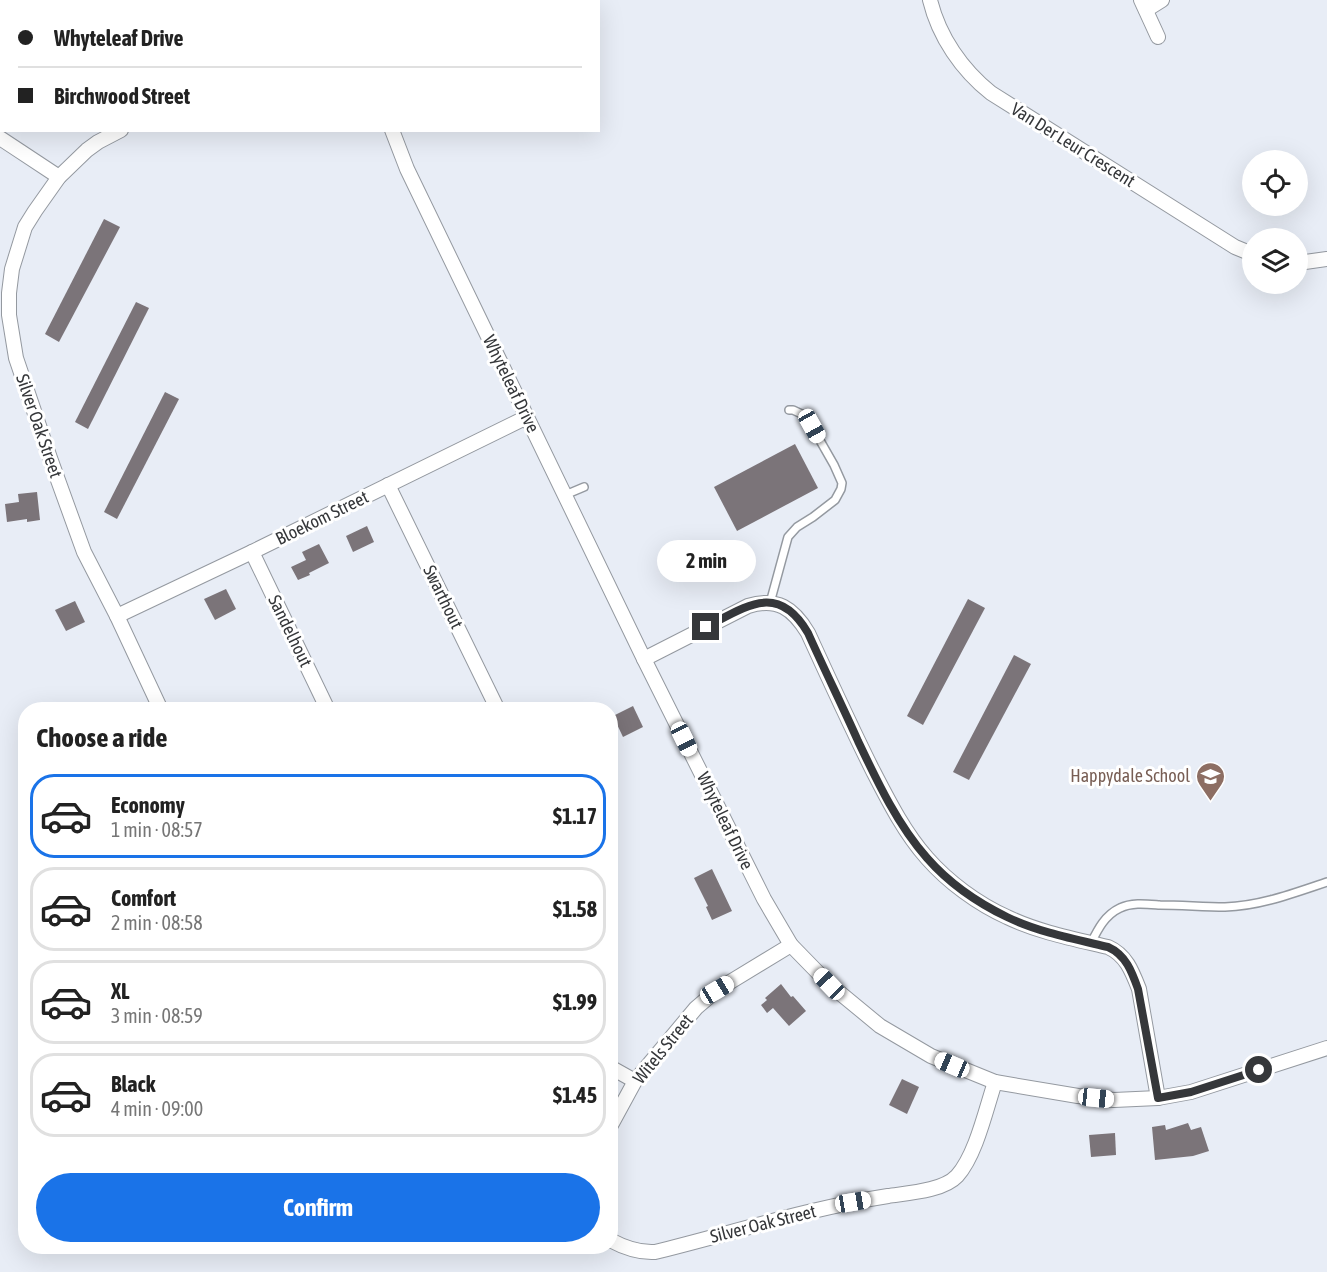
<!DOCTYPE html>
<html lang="en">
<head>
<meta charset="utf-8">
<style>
	body { margin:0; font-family:"Asap Condensed",sans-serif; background:#f6f6f6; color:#222; height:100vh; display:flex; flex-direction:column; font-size:22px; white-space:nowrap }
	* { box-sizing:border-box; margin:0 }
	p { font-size:20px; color:#767676 }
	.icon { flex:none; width:33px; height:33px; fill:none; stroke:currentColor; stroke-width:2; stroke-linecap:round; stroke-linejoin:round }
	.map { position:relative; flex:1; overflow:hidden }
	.details { position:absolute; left:18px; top:702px; width:600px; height:552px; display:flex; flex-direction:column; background:#fff; border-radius:24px; box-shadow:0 6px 24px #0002 }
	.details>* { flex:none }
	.top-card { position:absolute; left:0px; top:0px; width:600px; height:132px; box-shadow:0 6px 24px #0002; display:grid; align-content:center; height:132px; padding:0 18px; background:#fff }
	.buttons { position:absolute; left:1242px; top:150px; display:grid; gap:12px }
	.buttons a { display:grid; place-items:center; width:66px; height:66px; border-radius:50%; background:#fff; box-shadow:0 6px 24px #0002; font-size:30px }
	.end { position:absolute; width:27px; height:27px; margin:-14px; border:8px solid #35373a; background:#fff; box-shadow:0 0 0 3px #fff }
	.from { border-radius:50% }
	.bubble { position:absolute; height:42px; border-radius:21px; background:#fff; box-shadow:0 6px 24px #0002; font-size:20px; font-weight:700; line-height:42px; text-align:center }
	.car { position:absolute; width:18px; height:36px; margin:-18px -9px; border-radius:8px; box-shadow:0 0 4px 2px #0007; background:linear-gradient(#fff 24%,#345 0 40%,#fff 0 76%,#345 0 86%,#fff 0) }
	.top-card b { display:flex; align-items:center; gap:21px; height:57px; font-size:22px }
	.top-card b+b { border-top:2px solid #e0e0e0 }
	.top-card i { width:15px; height:15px; background:#222 }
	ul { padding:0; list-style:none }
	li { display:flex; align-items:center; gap:18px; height:84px; margin:0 12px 9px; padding:0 6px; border:3px solid #e0e0e0; border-radius:24px }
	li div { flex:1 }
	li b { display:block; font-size:22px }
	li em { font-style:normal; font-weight:700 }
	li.active { border-color:#1a73e8 }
	li>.icon { width:54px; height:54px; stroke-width:1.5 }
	h2 { padding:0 18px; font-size:27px; line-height:72px }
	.cta { display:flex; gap:12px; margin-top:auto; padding:12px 18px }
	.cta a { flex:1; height:69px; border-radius:36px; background:#1a73e8; color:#fff; font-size:24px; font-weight:700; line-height:69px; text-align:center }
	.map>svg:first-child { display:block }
</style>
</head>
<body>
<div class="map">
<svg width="1327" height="1272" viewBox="0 0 1327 1272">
	<rect width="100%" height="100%" fill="#e8edf6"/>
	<g fill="#7b7479">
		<polygon points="104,219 120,227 59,342 45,334"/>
		<polygon points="136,302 149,308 88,429 75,422"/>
		<polygon points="165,392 179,399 117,519 104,512"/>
		<polygon points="795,444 818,488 737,531 714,487"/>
		<polygon points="37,492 40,520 27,522 27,519 7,522 5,504 19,502 18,494"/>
		<polygon points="367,526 374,542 353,552 346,536"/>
		<polygon points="319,544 329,563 309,573 310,575 298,580 291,567 306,560 302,552"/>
		<polygon points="226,589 236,609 215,620 204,599"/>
		<polygon points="968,599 985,608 923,725 907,716"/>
		<polygon points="75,601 85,622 66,631 55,610"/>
		<polygon points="1014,655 1031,664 969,780 953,772"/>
		<polygon points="633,706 643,727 623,737 613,716"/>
		<polygon points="712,869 732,911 712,920 706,907 708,906 694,878"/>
		<polygon points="781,984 791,997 793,996 806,1011 789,1026 773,1008 767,1013 761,1005 767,1000 765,998"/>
		<polygon points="902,1079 919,1087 907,1114 889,1105"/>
		<polygon points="1188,1123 1191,1130 1201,1127 1209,1151 1193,1156 1155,1160 1152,1127 1165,1125 1166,1130"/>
		<polygon points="1115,1133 1116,1155 1091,1157 1089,1135"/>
	</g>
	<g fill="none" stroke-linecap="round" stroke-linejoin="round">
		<defs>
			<g id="service">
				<polyline points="565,495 584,487"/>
				<polyline points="770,603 788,537 797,527 813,517 835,500 841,489 842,483 834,465 806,416 793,410 789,410"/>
				<path d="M1091,943C1098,929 1105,915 1120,908C1132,902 1147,904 1160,905C1182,905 1203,907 1225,907C1260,906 1294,893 1327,882"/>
			</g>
			<g id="minor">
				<polyline points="315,0 315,2"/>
				<path d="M930,0C939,37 962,70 991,93L1235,247L1252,254"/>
				<polyline points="1141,0 1158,37"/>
				<polyline points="239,2 239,0"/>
				<polyline points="391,2 391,0"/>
				<polyline points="1146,10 1162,0"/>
				<polyline points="121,130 98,142 87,150 59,177 35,211 25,227 12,269 9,293 9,315 16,358 50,458 84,552 117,616 161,710"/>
				<polyline points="392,130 407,169 644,659 764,899 791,945 829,984 880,1026 931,1056 995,1082 1078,1096 1114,1100 1158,1098 1191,1092 1327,1048"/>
				<polyline points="0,138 59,177"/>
				<polyline points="1298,263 1327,259"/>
				<polyline points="388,485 498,710"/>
				<polyline points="252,552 328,710"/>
				<polyline points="117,616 252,552 527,417"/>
				<path d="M644,659L748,606C777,597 793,608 808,633C829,679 850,725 872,769C888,800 904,832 927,858C948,882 978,904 1007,917C1038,932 1074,939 1108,947C1126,955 1132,971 1139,989L1158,1098"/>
				<polyline points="610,1067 635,1081"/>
				<polyline points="610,1127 635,1081 696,1008 717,990 791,945"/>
				<path d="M610,1240C625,1248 639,1253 655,1252C732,1233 810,1208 888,1196C908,1193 943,1191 957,1176C976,1155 986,1109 995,1082"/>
			</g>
		</defs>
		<use href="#service" stroke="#9499a0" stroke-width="10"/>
		<use href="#minor" stroke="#9499a0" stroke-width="16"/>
		<use href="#service" stroke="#fff" stroke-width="7"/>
		<use href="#minor" stroke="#fff" stroke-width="14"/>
	</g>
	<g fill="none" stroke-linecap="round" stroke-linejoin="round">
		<path stroke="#35373a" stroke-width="8" d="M706,627C747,606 778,582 808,633C824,669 842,705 858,741C877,781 897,824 927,858C948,882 978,903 1007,917C1038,932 1074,939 1108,947C1126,955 1132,972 1138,989L1158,1098L1191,1092L1259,1070"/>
	</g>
	<defs>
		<symbol id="school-pin" viewBox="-11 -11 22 30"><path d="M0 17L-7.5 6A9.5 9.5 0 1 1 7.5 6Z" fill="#8d6e63" stroke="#fff"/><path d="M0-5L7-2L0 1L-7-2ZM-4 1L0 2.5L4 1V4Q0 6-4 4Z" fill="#fff"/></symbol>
	</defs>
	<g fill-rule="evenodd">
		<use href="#school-pin" x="1194" y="760" width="33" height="45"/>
	</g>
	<g text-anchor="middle" stroke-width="6" stroke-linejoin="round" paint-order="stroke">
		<g font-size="18" fill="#35373a" stroke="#fff">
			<text transform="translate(1073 145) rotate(32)" y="6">Van Der Leur Crescent</text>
			<text transform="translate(511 384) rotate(64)" y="6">Whyteleaf Drive</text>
			<text transform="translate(39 426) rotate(71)" y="6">Silver Oak Street</text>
			<text transform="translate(322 518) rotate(-26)" y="6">Bloekom Street</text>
			<text transform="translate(443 597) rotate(64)" y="6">Swarthout</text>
			<text transform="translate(290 631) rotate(64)" y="6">Sandelhout</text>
			<text transform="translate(725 821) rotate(64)" y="6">Whyteleaf Drive</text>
			<text transform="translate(663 1049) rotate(-51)" y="6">Witels Street</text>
			<text transform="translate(763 1224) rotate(-14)" y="6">Silver Oak Street</text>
		</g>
		<g font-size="18" fill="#785e54" stroke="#fff" text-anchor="end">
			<text x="1190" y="782">Happydale School</text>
		</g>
	</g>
</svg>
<div class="buttons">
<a><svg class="icon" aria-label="locate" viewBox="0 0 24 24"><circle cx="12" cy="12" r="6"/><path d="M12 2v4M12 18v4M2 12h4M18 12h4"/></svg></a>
<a><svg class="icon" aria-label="layers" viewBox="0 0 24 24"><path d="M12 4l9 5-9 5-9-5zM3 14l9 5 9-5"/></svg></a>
</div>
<i class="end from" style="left:1259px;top:1070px"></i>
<i class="end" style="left:706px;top:627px"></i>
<div class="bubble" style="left:657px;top:540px;width:99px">2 min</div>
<i class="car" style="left:812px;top:426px;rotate:151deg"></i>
<i class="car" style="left:684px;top:739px;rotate:154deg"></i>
<i class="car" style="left:829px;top:984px;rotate:316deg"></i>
<i class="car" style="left:717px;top:990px;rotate:59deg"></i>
<i class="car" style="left:952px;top:1065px;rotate:293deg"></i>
<i class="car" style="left:1096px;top:1098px;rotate:96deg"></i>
<i class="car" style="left:853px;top:1202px;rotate:81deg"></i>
<div class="top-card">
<b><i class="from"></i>Whyteleaf Drive</b>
<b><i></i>Birchwood Street</b>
</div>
<section class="details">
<h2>Choose a ride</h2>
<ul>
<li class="active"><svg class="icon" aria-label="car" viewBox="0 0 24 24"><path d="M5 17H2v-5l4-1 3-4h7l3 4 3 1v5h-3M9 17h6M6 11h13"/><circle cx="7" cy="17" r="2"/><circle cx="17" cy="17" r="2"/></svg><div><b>Economy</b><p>1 min · 08:57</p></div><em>$1.17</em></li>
<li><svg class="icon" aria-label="car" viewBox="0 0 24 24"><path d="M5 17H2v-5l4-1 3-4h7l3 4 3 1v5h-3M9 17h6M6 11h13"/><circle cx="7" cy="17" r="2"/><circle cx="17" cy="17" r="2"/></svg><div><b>Comfort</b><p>2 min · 08:58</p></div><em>$1.58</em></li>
<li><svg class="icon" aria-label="car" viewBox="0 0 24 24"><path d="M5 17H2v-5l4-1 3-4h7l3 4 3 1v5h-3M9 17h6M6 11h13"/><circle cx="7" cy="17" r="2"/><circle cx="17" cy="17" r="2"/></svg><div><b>XL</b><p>3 min · 08:59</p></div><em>$1.99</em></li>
<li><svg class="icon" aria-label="car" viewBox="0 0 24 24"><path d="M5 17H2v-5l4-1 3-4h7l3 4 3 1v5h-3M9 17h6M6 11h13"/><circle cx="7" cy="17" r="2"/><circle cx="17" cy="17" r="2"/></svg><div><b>Black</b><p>4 min · 09:00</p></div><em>$1.45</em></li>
</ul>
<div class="cta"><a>Confirm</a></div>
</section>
</div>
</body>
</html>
